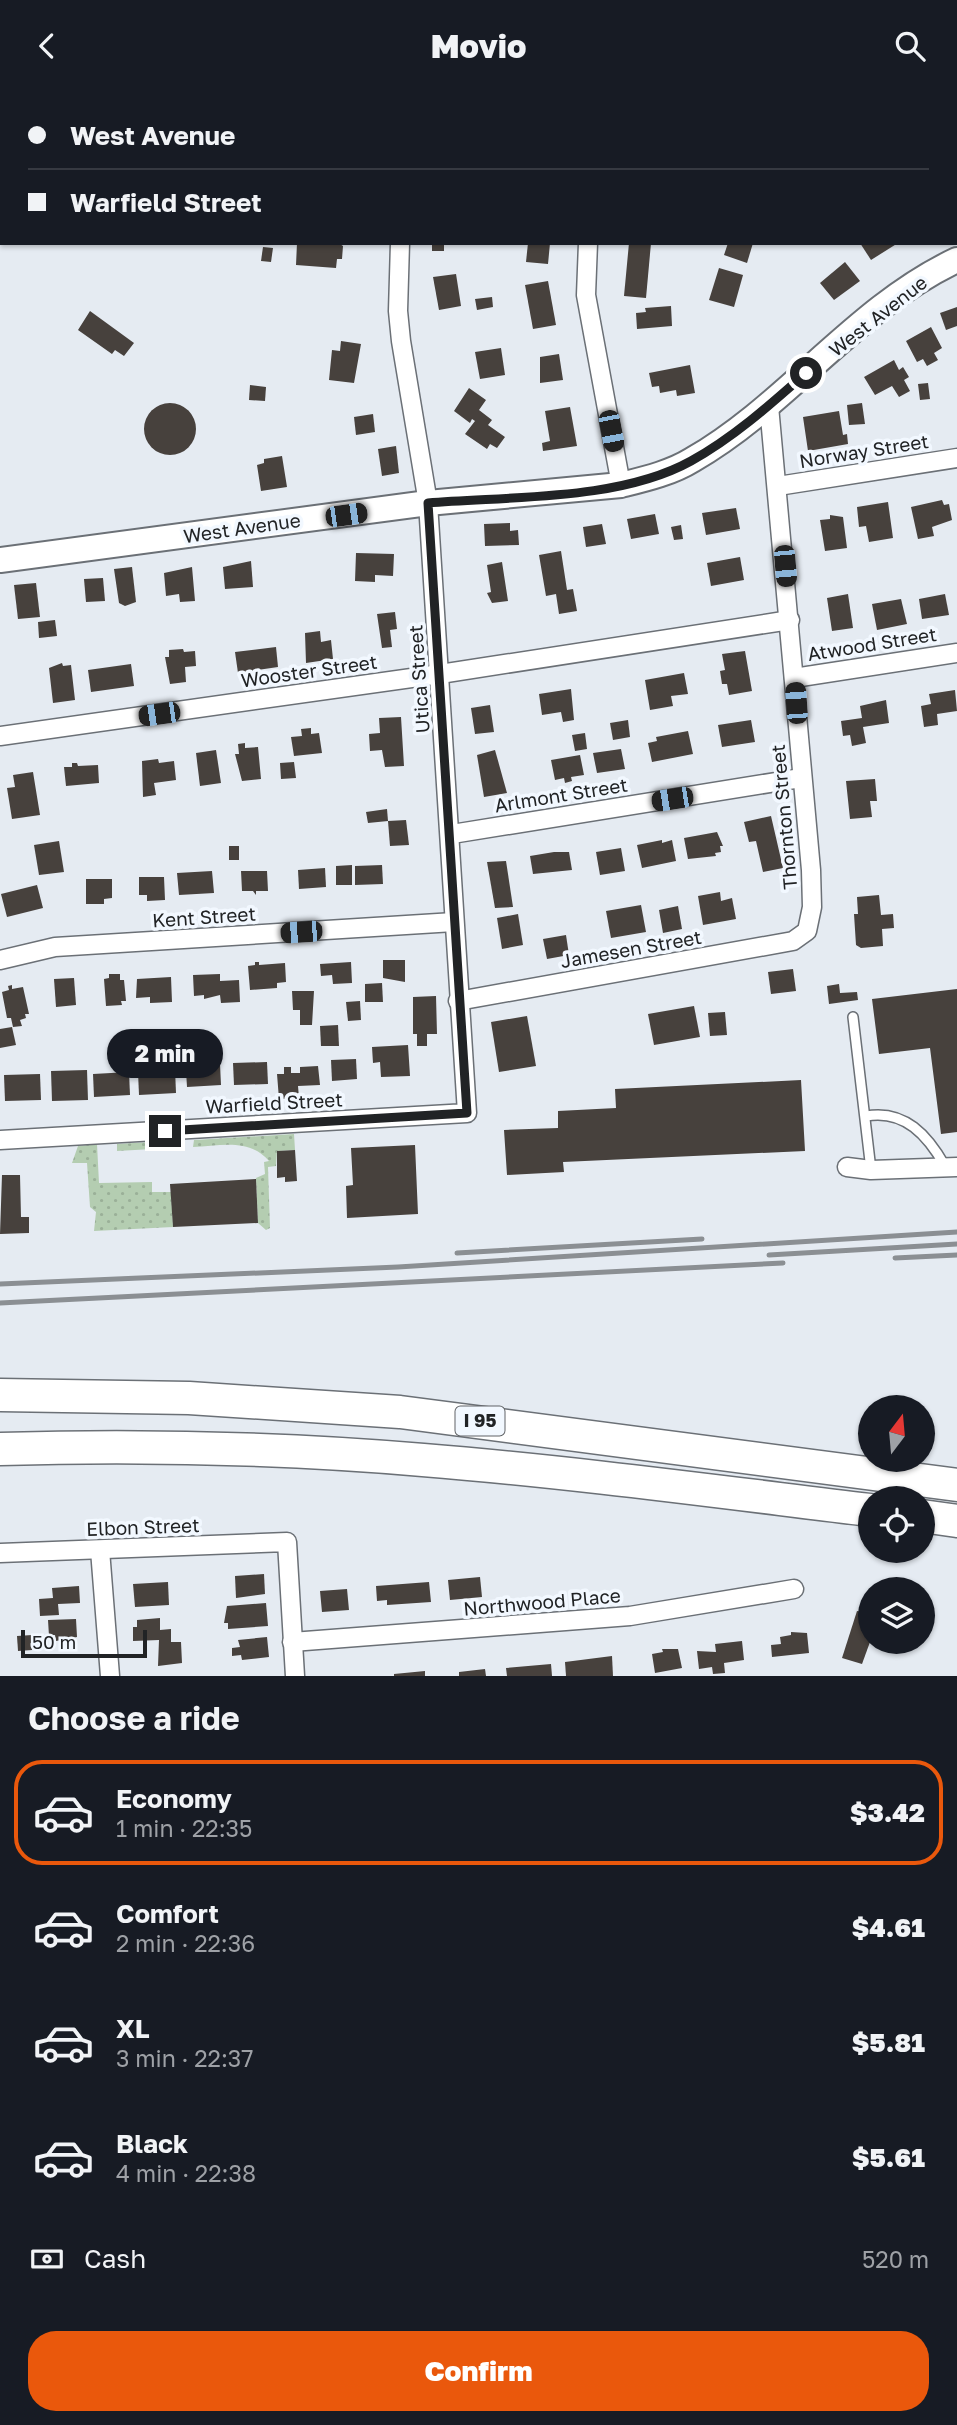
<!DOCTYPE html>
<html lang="en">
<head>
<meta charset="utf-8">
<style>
	body { margin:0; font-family:"Golos Text",sans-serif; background:#20242c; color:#f1f3f6; height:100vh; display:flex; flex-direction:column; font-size:26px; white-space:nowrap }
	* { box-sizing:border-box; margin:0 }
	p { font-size:23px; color:#9ea1a6 }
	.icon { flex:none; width:38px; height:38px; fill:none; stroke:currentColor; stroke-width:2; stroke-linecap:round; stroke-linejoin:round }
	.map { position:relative; height:1585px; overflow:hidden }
	.drawer { display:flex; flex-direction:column; background:#171b24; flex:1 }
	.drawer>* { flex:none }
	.hud { position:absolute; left:0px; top:0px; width:957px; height:154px; box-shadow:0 2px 5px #0004; display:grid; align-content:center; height:154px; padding:0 28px; background:#171b24 }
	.needle { width:46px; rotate:16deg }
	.tools { position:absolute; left:858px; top:1304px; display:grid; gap:14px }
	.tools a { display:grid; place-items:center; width:77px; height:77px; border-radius:50%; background:#171b24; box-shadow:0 2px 5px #0004; font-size:35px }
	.scale { position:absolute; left:21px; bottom:18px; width:126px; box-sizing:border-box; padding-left:7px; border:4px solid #212325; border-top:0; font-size:19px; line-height:24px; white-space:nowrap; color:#212325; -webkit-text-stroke:5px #f2f8ff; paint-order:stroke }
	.end { position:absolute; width:32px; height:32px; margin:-16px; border:9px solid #212325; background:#fff; box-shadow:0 0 0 4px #fff }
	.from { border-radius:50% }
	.bubble { position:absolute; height:49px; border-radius:24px; background:#171b24; box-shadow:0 2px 5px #0004; font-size:23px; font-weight:800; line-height:49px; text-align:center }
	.car { position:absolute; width:21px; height:42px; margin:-21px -10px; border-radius:9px; box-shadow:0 0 5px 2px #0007; background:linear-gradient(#222 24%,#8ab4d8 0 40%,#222 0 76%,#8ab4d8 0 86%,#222 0) }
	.hud b { display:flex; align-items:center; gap:24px; height:66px; font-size:26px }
	.hud b+b { border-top:2px solid #363941 }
	.hud i { width:18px; height:18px; background:#f1f3f6 }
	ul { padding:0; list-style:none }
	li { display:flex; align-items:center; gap:21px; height:105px; margin:0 14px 10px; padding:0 14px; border:4px solid transparent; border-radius:28px }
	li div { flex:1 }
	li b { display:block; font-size:26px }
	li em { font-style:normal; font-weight:800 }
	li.current { border-color:#ea580c }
	li>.icon { width:63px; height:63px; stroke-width:1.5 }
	h2 { padding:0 28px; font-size:32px; line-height:84px }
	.pay { display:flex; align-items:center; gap:18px; height:77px; padding:0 28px; font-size:26px }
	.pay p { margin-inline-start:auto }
	.cta { display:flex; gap:14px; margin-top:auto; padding:14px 28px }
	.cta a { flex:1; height:80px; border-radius:28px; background:#ea580c; color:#fff; font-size:28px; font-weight:800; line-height:80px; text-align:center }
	header { display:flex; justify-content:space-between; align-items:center; height:91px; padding:0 28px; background:#171b24; font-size:32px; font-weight:800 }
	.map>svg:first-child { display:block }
</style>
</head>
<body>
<header><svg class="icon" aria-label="back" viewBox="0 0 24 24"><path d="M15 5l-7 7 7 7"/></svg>Movio<svg class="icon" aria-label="search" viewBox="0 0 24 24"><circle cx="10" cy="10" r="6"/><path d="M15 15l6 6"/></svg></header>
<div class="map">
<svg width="957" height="1585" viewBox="0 0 957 1585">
	<defs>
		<pattern id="grass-dots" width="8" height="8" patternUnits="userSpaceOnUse" patternTransform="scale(1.75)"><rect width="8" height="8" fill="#b4cdb1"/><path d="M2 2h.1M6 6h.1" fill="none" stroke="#9ab098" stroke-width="1.8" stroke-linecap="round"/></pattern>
	</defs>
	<rect width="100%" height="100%" fill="#e5ebf2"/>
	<g fill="url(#grass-dots)">
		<path d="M294,1043L295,1059L277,1060L276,1075L268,1076L270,1137L266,1139L258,1132L256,1087L265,1083L264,1071L269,1070C249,1047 221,1055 193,1056L194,1049Z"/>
		<polygon points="166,1050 171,1057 117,1060 117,1053"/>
		<polygon points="97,1053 99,1092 152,1091 152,1101 171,1101 173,1136 94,1140 96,1121 90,1116 87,1072 72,1072 78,1055"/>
	</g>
	<g fill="#47413d">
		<polygon points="297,152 338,152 343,155 342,168 337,168 336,177 296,174"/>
		<polygon points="432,152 444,154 444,160 432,160"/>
		<polygon points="528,152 550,152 548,173 526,171"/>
		<polygon points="629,152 651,152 646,207 624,205"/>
		<polygon points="728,152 753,152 747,172 724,164"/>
		<polygon points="860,152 898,152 871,169"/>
		<polygon points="263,156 273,157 271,171 261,170"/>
		<polygon points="845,171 860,190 834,209 820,192"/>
		<polygon points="719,177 743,184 734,216 709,209"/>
		<polygon points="456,183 461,215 439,219 433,186"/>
		<polygon points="548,190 556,234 533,238 525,194"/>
		<polygon points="492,206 493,216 477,219 475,208"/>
		<polygon points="671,215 672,235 637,238 636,222 646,221 645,217"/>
		<polygon points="957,216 957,235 946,239 940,222"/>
		<polygon points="90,220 134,252 124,265 115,259 112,263 78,239"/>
		<polygon points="931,236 942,257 934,262 938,269 927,275 923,268 917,271 906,250"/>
		<polygon points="341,250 361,253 354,292 329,289 332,259 340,260"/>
		<polygon points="501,257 505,284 480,288 475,261"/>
		<polygon points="559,263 563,289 540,292 540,266"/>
		<polygon points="894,269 899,279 903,276 909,286 904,289 910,300 899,306 892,295 875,304 864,286"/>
		<polygon points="690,274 695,302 677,305 676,299 660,302 659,295 652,296 649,282"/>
		<polygon points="928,292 930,308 920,309 918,293"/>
		<polygon points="250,294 266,296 265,310 249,309"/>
		<polygon points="469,297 486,309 479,319 492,329 488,334 505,346 497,357 490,353 487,358 465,343 475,330 472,328 470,332 454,320"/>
		<polygon points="862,312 865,333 849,334 847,314"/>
		<circle cx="170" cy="338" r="26"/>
		<polygon points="570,316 577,355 543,360 542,352 550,350 545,320"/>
		<polygon points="839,320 843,344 847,343 848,353 808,360 803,326"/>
		<polygon points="373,323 375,341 356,344 354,326"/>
		<polygon points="396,355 399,382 382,385 378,358"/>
		<polygon points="282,365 287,396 261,400 257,374 264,372 264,368"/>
		<polygon points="942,409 944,414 949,413 952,429 932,436 934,445 918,448 911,416"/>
		<polygon points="888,411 893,447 869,451 866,435 859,436 857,416"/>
		<polygon points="736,417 740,438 706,444 702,422"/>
		<polygon points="655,423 659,443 631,448 627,428"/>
		<polygon points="830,424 843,426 847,457 825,460 820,429 830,428"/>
		<polygon points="510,432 510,440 518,439 519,454 485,455 484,433"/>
		<polygon points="602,433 606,453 586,456 583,436"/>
		<polygon points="681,434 683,448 674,449 671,436"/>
		<polygon points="561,460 567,499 573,498 577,520 559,523 556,503 546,505 539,464"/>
		<polygon points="356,462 394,463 393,485 375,484 375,491 355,490"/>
		<polygon points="740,466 744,489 711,495 707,472"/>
		<polygon points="251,470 253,496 225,498 223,476"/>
		<polygon points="502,471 508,510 492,512 487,502 491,501 487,474"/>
		<polygon points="132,476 136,511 125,515 119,512 114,478"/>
		<polygon points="192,476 195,510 180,511 179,503 166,505 164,482"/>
		<polygon points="103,487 105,510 86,511 84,488"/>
		<polygon points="36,492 40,526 18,528 14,494"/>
		<polygon points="848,503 853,537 832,540 827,507"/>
		<polygon points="945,503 949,524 922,528 919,508"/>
		<polygon points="901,508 907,533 877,539 872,513"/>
		<polygon points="395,521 397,538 390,539 392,556 382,557 377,523"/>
		<polygon points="55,529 57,545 39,547 38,531"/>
		<polygon points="320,540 321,551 331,549 333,568 306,572 305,542"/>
		<polygon points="276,556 278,576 238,582 235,561"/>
		<polygon points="183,558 184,561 195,560 196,575 185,576 186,591 170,593 165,566 169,566 169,559"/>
		<polygon points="745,560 752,600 729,604 727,593 722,593 720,580 725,579 722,563"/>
		<polygon points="62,572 63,575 71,574 75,609 53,612 49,577"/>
		<polygon points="131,573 134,595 91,601 88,579"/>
		<polygon points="684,582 688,603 671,605 673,615 650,619 645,589"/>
		<polygon points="571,598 574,629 563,631 561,621 542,624 539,603"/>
		<polygon points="955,599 957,620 937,623 938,634 924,636 921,615 931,613 929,603"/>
		<polygon points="886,609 889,632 863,636 866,652 852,655 850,644 843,645 841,630 862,627 860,615"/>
		<polygon points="490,614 494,641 475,643 471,617"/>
		<polygon points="401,626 404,675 385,676 382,659 370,660 369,643 380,642 379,627"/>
		<polygon points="628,629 630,646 613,649 610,632"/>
		<polygon points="751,629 755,651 722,656 718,634"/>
		<polygon points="311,637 311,643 319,642 322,662 294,665 291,646 302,645 301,638"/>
		<polygon points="688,640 693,663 652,671 648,652 657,650 656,646"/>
		<polygon points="585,642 587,658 575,660 572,644"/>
		<polygon points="245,652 245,657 258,656 261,688 242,690 235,663 239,663 238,653"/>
		<polygon points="621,658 625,678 597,682 593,662"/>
		<polygon points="216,659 221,692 200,695 196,662"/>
		<polygon points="495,659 507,702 484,706 477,664"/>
		<polygon points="580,664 584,684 571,686 572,690 565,692 564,687 555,689 551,669"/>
		<polygon points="158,668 159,672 174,670 176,689 154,692 156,704 143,706 142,670"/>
		<polygon points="294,671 296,687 281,688 280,672"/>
		<polygon points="72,672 77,672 78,675 98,674 99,692 66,695 64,676 72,676"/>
		<polygon points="33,681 40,724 12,728 7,697 15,696 13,684"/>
		<polygon points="875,688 877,710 870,710 872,726 850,728 846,690"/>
		<polygon points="387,718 388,730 368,732 366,721"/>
		<polygon points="771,725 783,777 763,781 756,750 749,751 744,731"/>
		<polygon points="406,729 409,754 390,755 388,730"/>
		<polygon points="717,741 723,755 720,755 721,761 715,762 716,765 688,768 684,747"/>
		<polygon points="662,749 662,752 672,749 676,770 642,777 637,754"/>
		<polygon points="59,750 64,781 39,784 34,754"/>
		<rect x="229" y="755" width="10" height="14"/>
		<polygon points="621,757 625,780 600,784 596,761"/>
		<polygon points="554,761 569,761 572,779 533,783 530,765"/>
		<polygon points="506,770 513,816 495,817 487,771"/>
		<polygon points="352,774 352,794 336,794 336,775"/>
		<polygon points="382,774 383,793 355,794 355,775"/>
		<polygon points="325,777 326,796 299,798 298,779"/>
		<polygon points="212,780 214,802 179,804 177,782"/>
		<polygon points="241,780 267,780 268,800 256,800 256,804 253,800 242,800"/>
		<polygon points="139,786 164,786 165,809 147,810 147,804 139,804"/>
		<polygon points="86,788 112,788 112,807 104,808 104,813 86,813"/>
		<polygon points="37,794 43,817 7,826 1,803"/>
		<polygon points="720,801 721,810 732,807 736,828 703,834 698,805"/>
		<polygon points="879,804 881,824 893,823 894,837 882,838 883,855 861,857 856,854 854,823 858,823 857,806"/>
		<polygon points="641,814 646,841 611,847 606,820"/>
		<polygon points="678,815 682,838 663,842 659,819"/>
		<polygon points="518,823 523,854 502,858 497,827"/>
		<polygon points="566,844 569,864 547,868 543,848"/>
		<polygon points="383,869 405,869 405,891 383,887"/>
		<polygon points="255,871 259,871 259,874 285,872 286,891 277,892 277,897 250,899 248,875 255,874"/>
		<polygon points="351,871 352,892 333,893 332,884 321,885 320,873"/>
		<polygon points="793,878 796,900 771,903 768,881"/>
		<polygon points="109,883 120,883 120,889 124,889 126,910 121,910 122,914 106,915 104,888 109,887"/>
		<polygon points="220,883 220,890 239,889 240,911 221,912 220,904 204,908 204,904 194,905 193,884"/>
		<polygon points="171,886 172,911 150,912 150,906 136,907 137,888"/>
		<polygon points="74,887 76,914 56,916 54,888"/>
		<polygon points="382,892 383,911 365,911 365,893"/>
		<polygon points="839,893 840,902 857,901 858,909 829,913 827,895"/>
		<polygon points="12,894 12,898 23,896 29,923 25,923 26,927 20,929 22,935 13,936 11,927 7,927 2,901 9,899 8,895"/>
		<polygon points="957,898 957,1041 941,1043 930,957 879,963 872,908"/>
		<polygon points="292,900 314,900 312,934 300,934 300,919 293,919"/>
		<polygon points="436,905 437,943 427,943 427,955 417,955 417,943 413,943 413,906"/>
		<polygon points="360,910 361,929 348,930 346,911"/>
		<polygon points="694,915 700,946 654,954 648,923"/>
		<polygon points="725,921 727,944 710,945 708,922"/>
		<polygon points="527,925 536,975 499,981 491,931"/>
		<polygon points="338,934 339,955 321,955 320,935"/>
		<polygon points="12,936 16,954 0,957 0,938"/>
		<polygon points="408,954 410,985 381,986 380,971 373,972 372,956"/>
		<polygon points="202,962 203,974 220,973 221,994 187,996 185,963"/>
		<polygon points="356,968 357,988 332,990 331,969"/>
		<polygon points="267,971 268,993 234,994 233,972"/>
		<polygon points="318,975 320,994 298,995 299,1007 279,1008 277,983 284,983 284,976 291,976 291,982 300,982 300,976"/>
		<polygon points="175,978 176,1002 139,1004 138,981"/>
		<polygon points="87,979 88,1009 52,1010 51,980"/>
		<polygon points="129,981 130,1004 94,1006 93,983"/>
		<polygon points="40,983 41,1009 5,1010 4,984"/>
		<polygon points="801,989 805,1060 563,1071 564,1081 507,1084 504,1039 558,1037 558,1020 616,1017 615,998"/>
		<polygon points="415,1054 418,1123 347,1127 346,1095 353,1094 351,1057"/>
		<polygon points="295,1059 297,1090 285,1091 285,1086 277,1087 277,1060"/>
		<polygon points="2,1084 20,1084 21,1126 29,1126 29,1142 0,1143"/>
		<polygon points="256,1088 258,1132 173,1136 170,1093"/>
		<polygon points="264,1483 265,1503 236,1507 235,1485"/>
		<polygon points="480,1486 482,1506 450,1509 448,1489"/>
		<polygon points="168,1491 169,1514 135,1516 133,1493"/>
		<polygon points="429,1491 431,1511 387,1514 387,1509 377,1510 376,1495"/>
		<polygon points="79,1495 80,1512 58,1513 59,1524 40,1525 39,1508 53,1507 52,1497"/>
		<polygon points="347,1498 349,1519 322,1521 320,1500"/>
		<polygon points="266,1512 268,1535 228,1538 228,1532 224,1532 227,1515"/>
		<polygon points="857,1520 870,1522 870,1551 862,1573 842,1567"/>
		<polygon points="160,1527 160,1539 171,1538 171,1551 181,1551 182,1572 158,1575 159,1549 133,1550 133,1536 137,1536 137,1529"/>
		<polygon points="76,1528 77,1546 56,1550 55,1544 49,1545 48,1529"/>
		<polygon points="791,1541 807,1542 809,1562 772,1566 771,1554 781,1553 780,1546 791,1544"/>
		<polygon points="32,1544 32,1559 18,1560 17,1545"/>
		<polygon points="267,1546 269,1566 242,1569 241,1564 232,1565 232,1557 240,1556 238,1549"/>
		<polygon points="742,1550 744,1569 724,1572 725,1582 713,1583 712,1576 699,1578 697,1560 716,1561 715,1553"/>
		<polygon points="662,1558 678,1558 682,1577 655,1582 652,1563 663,1561"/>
		<polygon points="612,1565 613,1585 566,1585 565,1571"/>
		<polygon points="551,1573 552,1585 507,1585 506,1577"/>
		<polygon points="485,1578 486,1585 459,1585 459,1581"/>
		<polygon points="425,1580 425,1585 394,1585 394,1583"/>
	</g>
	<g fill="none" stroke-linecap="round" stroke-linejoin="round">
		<defs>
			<g id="lane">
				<polyline points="853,926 871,1079"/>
				<path d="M866,1025C905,1018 928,1045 945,1075"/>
			</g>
			<g id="street">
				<polyline points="408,2 408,0"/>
				<polyline points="601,2 601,0"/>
				<polyline points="588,152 586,204 621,394"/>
				<polyline points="778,395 957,367"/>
				<polyline points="794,587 957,562"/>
				<polyline points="0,645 440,583 790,529"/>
				<polyline points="452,743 801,687"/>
				<polyline points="0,869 55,856 454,831"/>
				<polyline points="458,910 793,850 807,840 812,816 811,779 769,315"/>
				<polyline points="0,1049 467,1022 428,412 401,250 398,220 400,152"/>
				<polyline points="847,1076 871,1079 957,1076"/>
				<polyline points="100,1459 110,1585"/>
				<polyline points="0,1462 287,1451 295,1585"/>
				<polyline points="292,1551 630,1525 794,1498"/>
			</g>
			<path id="secondary" d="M0,469L428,412L621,394C645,388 671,382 692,369C788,314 856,216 957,169"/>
			<g id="highway">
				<polyline points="0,1304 189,1307 400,1321 957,1394"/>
				<path d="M0,1358C141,1354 283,1357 423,1369C572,1381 721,1401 870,1419"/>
				<polyline points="922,1425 957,1430"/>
			</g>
		</defs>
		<use href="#lane" stroke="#6b7076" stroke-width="12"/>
		<use href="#street" stroke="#6b7076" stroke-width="21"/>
		<use href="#secondary" stroke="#6b7076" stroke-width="28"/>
		<use href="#highway" stroke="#6b7076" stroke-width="35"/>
		<use href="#lane" stroke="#fff" stroke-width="9"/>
		<use href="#street" stroke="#fff" stroke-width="18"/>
		<use href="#secondary" stroke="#fff" stroke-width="24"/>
		<use href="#highway" stroke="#fff" stroke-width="32"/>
		<g stroke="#8b8f93" stroke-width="5">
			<polyline points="457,1162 702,1148"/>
			<polyline points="769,1164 957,1153"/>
			<polyline points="895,1167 957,1164"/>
			<polyline points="0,1193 398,1176 957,1141"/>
			<polyline points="0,1212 783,1172"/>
		</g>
	</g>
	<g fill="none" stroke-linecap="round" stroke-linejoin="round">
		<path stroke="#212325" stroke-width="9" d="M165,1040L467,1022L428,412C510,405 619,410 691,370C733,347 771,313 806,282"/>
	</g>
	<g text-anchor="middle" stroke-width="7" stroke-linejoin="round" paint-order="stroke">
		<rect fill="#f2f8ff" stroke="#606366" stroke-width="2" x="455.5" y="1315.5" width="49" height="29" rx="5"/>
		<g font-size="18" font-weight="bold" fill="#212325">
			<text x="480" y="1336">I 95</text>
		</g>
		<g font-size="19" fill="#212325" stroke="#f2f8ff">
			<text transform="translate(878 225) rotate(-38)" y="7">West Avenue</text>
			<text transform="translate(864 360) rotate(-9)" y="7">Norway Street</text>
			<text transform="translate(242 437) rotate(-8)" y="7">West Avenue</text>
			<text transform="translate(872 553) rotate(-9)" y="7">Atwood Street</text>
			<text transform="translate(309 580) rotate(-8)" y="7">Wooster Street</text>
			<text transform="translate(419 588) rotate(-94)" y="7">Utica Street</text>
			<text transform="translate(561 704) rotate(-9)" y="7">Arlmont Street</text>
			<text transform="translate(784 726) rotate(-95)" y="7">Thornton Street</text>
			<text transform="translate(204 826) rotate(-4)" y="7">Kent Street</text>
			<text transform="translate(631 858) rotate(-10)" y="7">Jamesen Street</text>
			<text transform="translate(274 1012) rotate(-3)" y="7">Warfield Street</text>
			<text transform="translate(143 1436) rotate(-2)" y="7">Elbon Street</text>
			<text transform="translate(542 1511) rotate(-5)" y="7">Northwood Place</text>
		</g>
	</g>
</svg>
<div class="tools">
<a><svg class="needle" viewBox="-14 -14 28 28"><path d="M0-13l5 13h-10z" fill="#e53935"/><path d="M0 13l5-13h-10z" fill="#9ea1a6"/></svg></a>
<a><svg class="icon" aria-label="locate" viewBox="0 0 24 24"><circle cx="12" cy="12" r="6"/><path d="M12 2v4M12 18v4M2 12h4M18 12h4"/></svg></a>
<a><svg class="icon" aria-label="layers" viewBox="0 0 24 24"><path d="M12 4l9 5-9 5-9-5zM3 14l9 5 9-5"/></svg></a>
</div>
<div class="scale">50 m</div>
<i class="end from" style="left:806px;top:282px"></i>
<i class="end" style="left:165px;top:1040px"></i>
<div class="bubble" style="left:107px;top:938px;width:116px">2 min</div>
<i class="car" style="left:611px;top:340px;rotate:169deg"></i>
<i class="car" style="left:346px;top:424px;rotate:82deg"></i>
<i class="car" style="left:785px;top:475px;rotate:175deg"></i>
<i class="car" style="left:796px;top:612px;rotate:356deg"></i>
<i class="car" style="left:159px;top:623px;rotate:262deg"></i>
<i class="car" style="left:672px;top:708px;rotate:261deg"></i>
<i class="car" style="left:301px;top:841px;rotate:266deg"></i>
<div class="hud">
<b><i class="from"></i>West Avenue</b>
<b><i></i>Warfield Street</b>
</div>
</div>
<section class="drawer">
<h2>Choose a ride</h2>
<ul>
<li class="current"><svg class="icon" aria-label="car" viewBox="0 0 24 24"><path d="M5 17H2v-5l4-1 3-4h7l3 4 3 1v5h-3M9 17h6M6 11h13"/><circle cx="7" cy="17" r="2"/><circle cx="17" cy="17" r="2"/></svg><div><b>Economy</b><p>1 min · 22:35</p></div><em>$3.42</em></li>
<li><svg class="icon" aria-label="car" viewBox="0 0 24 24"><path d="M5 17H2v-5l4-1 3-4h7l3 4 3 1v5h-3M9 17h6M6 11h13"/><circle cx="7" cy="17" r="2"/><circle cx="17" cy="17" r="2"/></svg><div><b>Comfort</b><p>2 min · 22:36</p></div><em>$4.61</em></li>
<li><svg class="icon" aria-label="car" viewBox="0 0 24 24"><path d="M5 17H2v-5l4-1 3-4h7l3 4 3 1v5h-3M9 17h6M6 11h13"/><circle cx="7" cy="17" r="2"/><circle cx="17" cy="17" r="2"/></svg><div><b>XL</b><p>3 min · 22:37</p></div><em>$5.81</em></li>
<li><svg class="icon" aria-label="car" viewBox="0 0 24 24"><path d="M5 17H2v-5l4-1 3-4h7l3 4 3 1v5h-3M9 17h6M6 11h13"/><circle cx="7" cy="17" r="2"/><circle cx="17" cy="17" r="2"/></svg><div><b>Black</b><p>4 min · 22:38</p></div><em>$5.61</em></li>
</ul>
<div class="pay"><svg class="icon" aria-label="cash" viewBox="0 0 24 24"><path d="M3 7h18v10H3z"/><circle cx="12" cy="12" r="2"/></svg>Cash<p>520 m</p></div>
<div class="cta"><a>Confirm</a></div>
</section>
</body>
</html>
